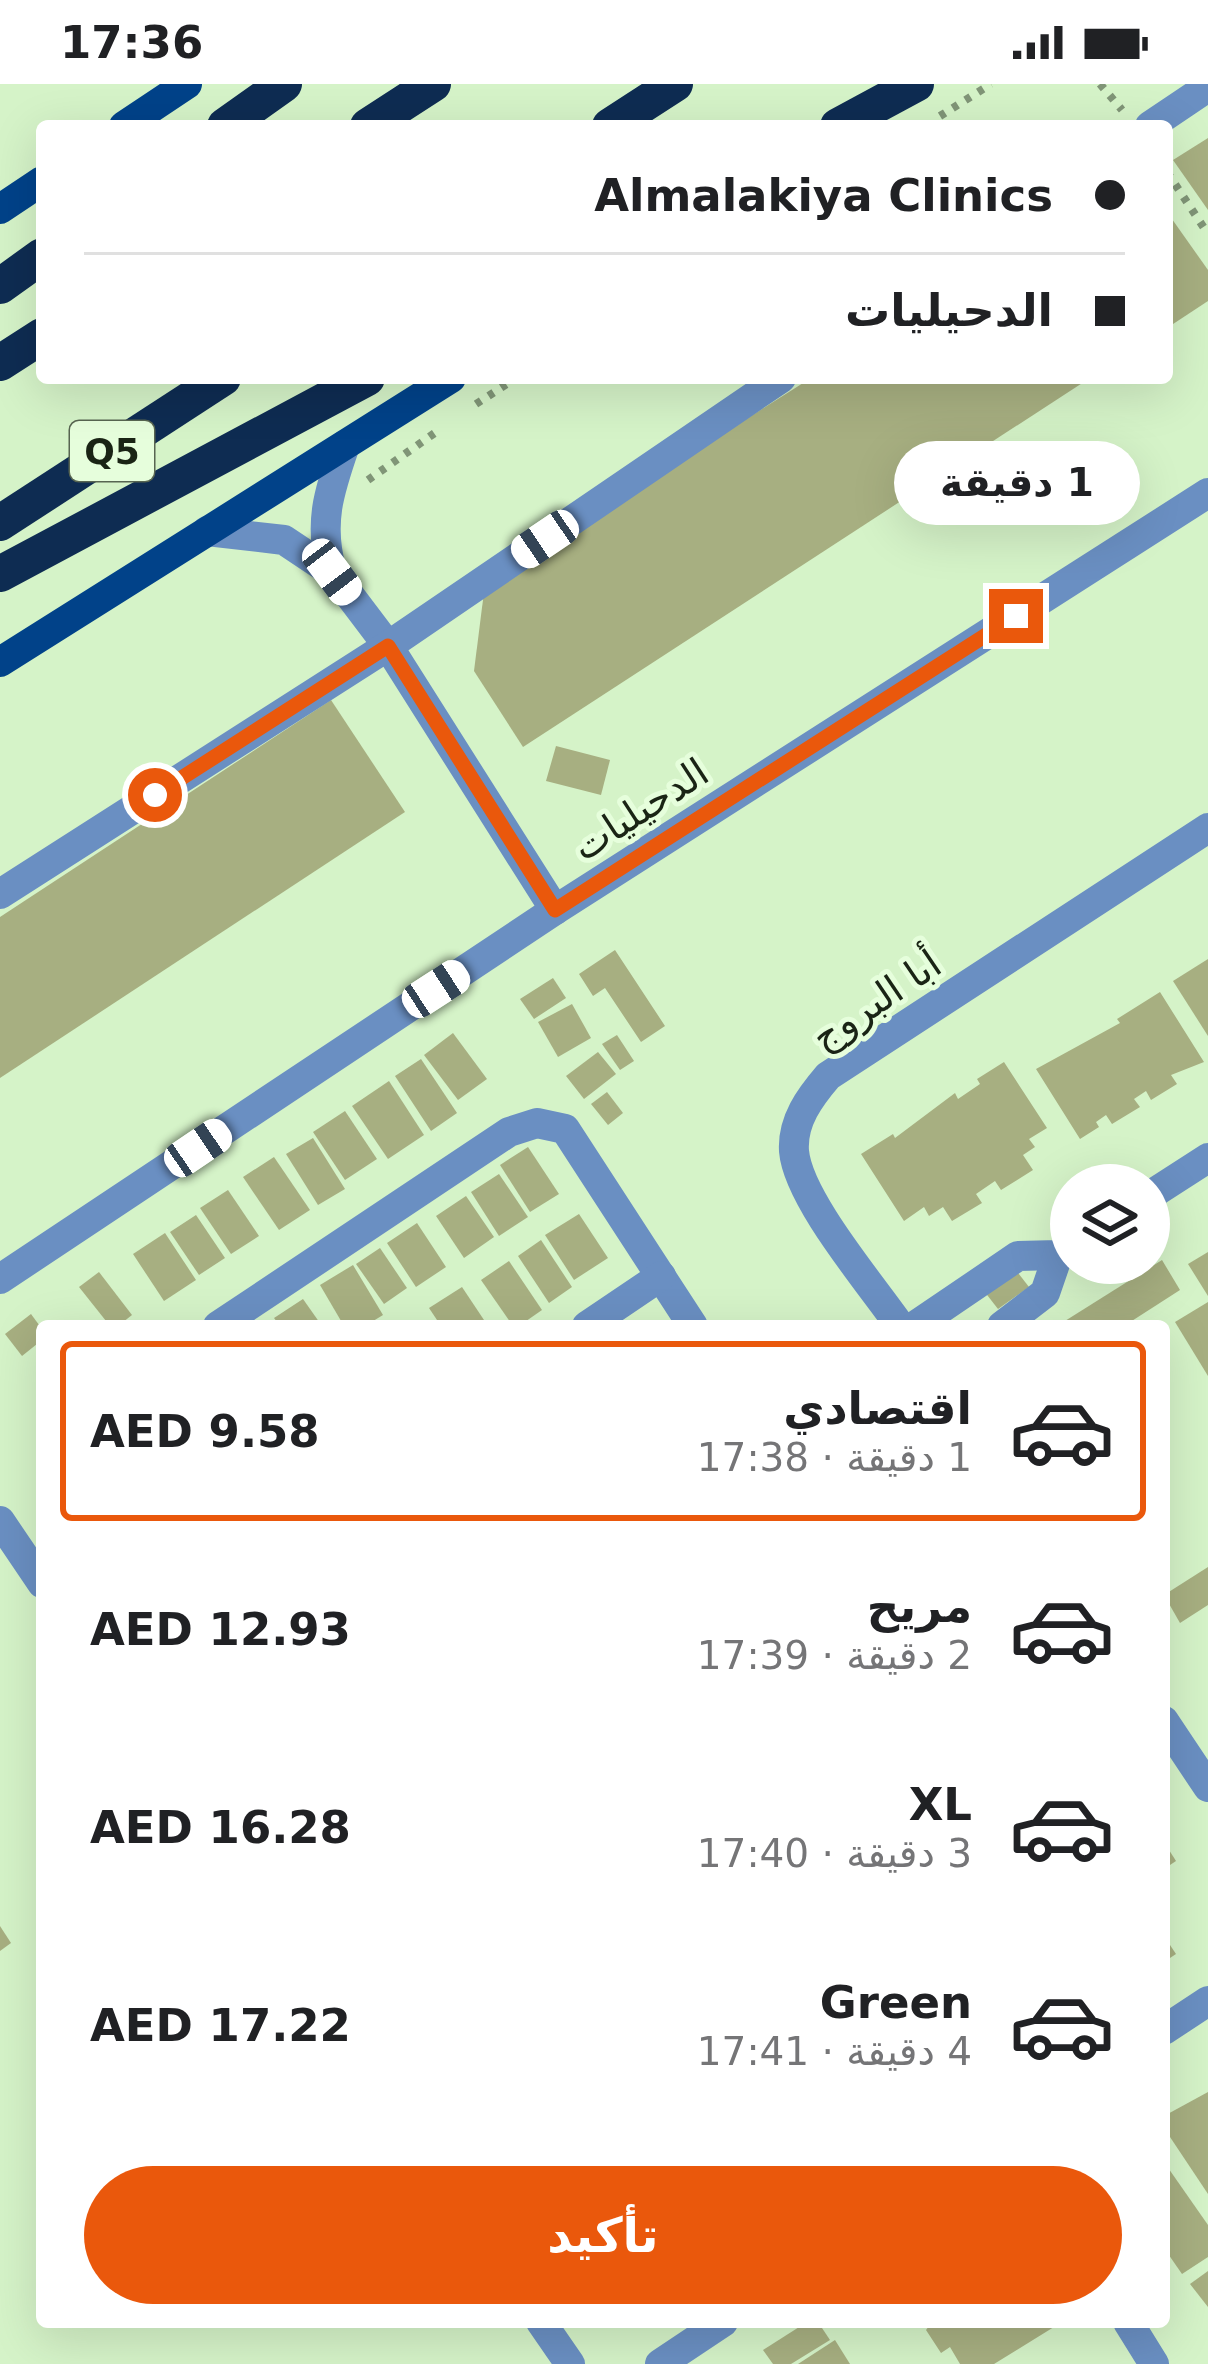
<!DOCTYPE html>
<html lang="ar">
<head>
<meta charset="utf-8">
<style>
	body { margin:0; font-family:"DejaVu Sans","Noto Naskh Arabic",sans-serif; background:#f6f6f6; color:#202124; direction:rtl; height:100vh; display:flex; flex-direction:column; font-size:45px; white-space:nowrap }
	* { box-sizing:border-box; margin:0 }
	p { font-size:39px; color:#757577 }
	.icon { flex:none; width:66px; height:66px; fill:none; stroke:currentColor; stroke-width:2; stroke-linecap:round; stroke-linejoin:round }
	.map { position:relative; flex:1; overflow:hidden; direction:ltr }
	.sheet { position:absolute; left:36px; top:1236px; width:1134px; height:1008px; display:flex; flex-direction:column; background:#fff; border-radius:12px; box-shadow:0 12px 48px #0002; direction:rtl }
	.sheet>* { flex:none }
	.hud { position:absolute; left:36px; top:36px; width:1137px; height:264px; border-radius:12px; box-shadow:0 12px 48px #0002; direction:rtl; display:grid; align-content:center; height:264px; padding:0 48px; background:#fff }
	.buttons { position:absolute; left:1050px; top:1080px; display:grid; gap:24px }
	.buttons a { display:grid; place-items:center; width:120px; height:120px; border-radius:50%; background:#fff; box-shadow:0 12px 48px #0002; font-size:60px }
	.end { position:absolute; width:54px; height:54px; margin:-27px; border:15px solid #ea580c; background:#fff; box-shadow:0 0 0 6px #fff }
	.from { border-radius:50% }
	.bubble { position:absolute; height:84px; border-radius:42px; background:#fff; box-shadow:0 12px 48px #0002; font-size:39px; font-weight:600; line-height:84px; text-align:center; direction:rtl }
	.car { position:absolute; width:36px; height:72px; margin:-36px -18px; border-radius:15px; box-shadow:0 0 9px 3px #0007; background:linear-gradient(#fff 24%,#345 0 40%,#fff 0 76%,#345 0 86%,#fff 0) }
	.hud b { display:flex; align-items:center; gap:42px; height:114px; font-size:45px }
	.hud b+b { border-top:3px solid #e0e0e0 }
	.hud i { width:30px; height:30px; background:#202124 }
	ul { padding:21px 0 0; list-style:none }
	li { display:flex; align-items:center; gap:36px; height:180px; margin:0 24px 18px; padding:0 24px; border:6px solid transparent; border-radius:12px }
	li div { flex:1 }
	li b { display:block; font-size:45px }
	li em { font-style:normal; font-weight:600 }
	li.on { border-color:#ea580c }
	li>.icon { width:108px; height:108px; stroke-width:1.5 }
	.cta { display:flex; gap:24px; margin-top:auto; padding:24px 48px }
	.cta a { flex:1; height:138px; border-radius:72px; background:#ea580c; color:#fff; font-size:48px; font-weight:600; line-height:138px; text-align:center }
	.status { display:flex; justify-content:space-between; align-items:center; height:84px; padding:0 60px; background:#fff; direction:ltr }
	.status svg { height:33px; fill:currentColor }
	.map>svg:first-child { display:block }
</style>
</head>
<body>
<div class="status"><b>17:36</b><svg viewBox="0 0 49 12"><path d="M0 12V9h3v3zM5 12V6h3v6zM10 12V3h3v9zM15 12V0h3v12zM26 1h20v11H26zM47 4h2v5h-2z"/></svg></div>
<div class="map">
<svg width="1208" height="2280" viewBox="0 0 1208 2280">
	<rect width="100%" height="100%" fill="#d5f3c8"/>
	<g fill="#a7af81">
		<polygon points="1208,54 1208,126 1173,76"/>
		<polygon points="1167,128 1208,186 1208,217 1167,244"/>
		<polygon points="811,294 1090,294 523,663 474,587 485,500"/>
		<polygon points="331,616 405,728 0,994 0,833"/>
		<polygon points="556,662 610,676 601,711 546,697"/>
		<polygon points="615,866 665,942 641,958 605,904 593,912 579,890"/>
		<polygon points="1208,875 1208,952 1173,897"/>
		<polygon points="553,894 566,914 534,935 520,915"/>
		<polygon points="1160,908 1204,978 1171,991 1177,1000 1151,1016 1146,1007 1134,1015 1140,1023 1112,1040 1106,1031 1096,1038 1099,1043 1080,1055 1036,985 1120,939 1117,935"/>
		<polygon points="572,920 591,954 558,973 538,938"/>
		<polygon points="453,949 487,995 458,1016 424,971"/>
		<polygon points="617,951 634,977 620,986 602,960"/>
		<polygon points="598,968 616,990 584,1015 566,992"/>
		<polygon points="421,975 457,1029 431,1047 395,992"/>
		<polygon points="1004,978 1047,1044 1029,1055 1035,1063 1023,1071 1033,1086 1001,1106 995,1097 976,1110 982,1119 952,1137 943,1123 929,1132 924,1123 904,1137 861,1070 893,1050 895,1054 955,1009 958,1015 980,1000 977,995"/>
		<polygon points="389,997 424,1051 388,1075 352,1022"/>
		<polygon points="607,1008 623,1029 608,1041 591,1020"/>
		<polygon points="345,1027 377,1075 345,1096 313,1048"/>
		<polygon points="313,1054 345,1105 318,1121 286,1070"/>
		<polygon points="528,1063 559,1110 530,1128 500,1081"/>
		<polygon points="274,1073 310,1126 279,1146 243,1093"/>
		<polygon points="499,1090 528,1133 499,1152 471,1108"/>
		<polygon points="228,1106 259,1152 231,1170 200,1124"/>
		<polygon points="466,1112 494,1153 464,1174 436,1132"/>
		<polygon points="579,1130 608,1174 574,1196 545,1151"/>
		<polygon points="196,1131 225,1174 199,1191 170,1148"/>
		<polygon points="417,1139 446,1183 416,1203 387,1159"/>
		<polygon points="165,1149 196,1196 164,1217 133,1170"/>
		<polygon points="541,1156 572,1203 549,1219 518,1172"/>
		<polygon points="380,1164 407,1204 384,1220 356,1180"/>
		<polygon points="1208,1168 1208,1212 1188,1180"/>
		<polygon points="1162,1176 1180,1206 1124,1242 1057,1242"/>
		<polygon points="509,1177 542,1226 519,1242 513,1242 481,1196"/>
		<polygon points="353,1181 383,1231 365,1242 344,1242 320,1201"/>
		<polygon points="1015,1185 1029,1203 998,1225 984,1207"/>
		<polygon points="99,1188 132,1231 118,1242 110,1242 79,1203"/>
		<polygon points="462,1203 488,1242 441,1242 429,1224"/>
		<polygon points="303,1215 322,1242 280,1242 274,1234"/>
		<polygon points="1208,1218 1208,1292 1175,1238"/>
		<polygon points="31,1230 42,1245 42,1256 22,1272 5,1250"/>
		<polygon points="1208,1483 1208,1521 1180,1539 1164,1511"/>
		<polygon points="1164,1758 1176,1777 1164,1785"/>
		<polygon points="0,1842 11,1859 0,1867"/>
		<polygon points="1164,1852 1176,1870 1164,1878"/>
		<polygon points="1208,2008 1208,2110 1164,2044 1164,2032"/>
		<polygon points="1164,2078 1208,2141 1208,2173 1182,2190 1164,2164"/>
		<polygon points="1208,2187 1208,2223 1190,2200"/>
		<polygon points="807,2238 818,2238 830,2256 791,2280 773,2280 763,2266"/>
		<polygon points="932,2238 1062,2238 994,2280 960,2280 950,2263 941,2269 926,2246"/>
		<polygon points="835,2256 850,2280 798,2280"/>
	</g>
	<g fill="none" stroke-linecap="round" stroke-linejoin="round">
		<g stroke="#809577" stroke-width="8" stroke-dasharray="6 9" stroke-linecap="butt">
			<polyline points="1100,0 1122,26"/>
			<polyline points="940,32 991,0"/>
			<polyline points="1167,88 1208,150"/>
			<polyline points="476,320 516,294"/>
			<polyline points="368,396 439,346"/>
		</g>
		<g stroke="#6a8fc2" stroke-width="30">
			<polyline points="1150,42 1208,3"/>
			<polyline points="207,447 284,456 332,488 388,562 555,826"/>
			<path d="M332,488C318,440 329,407 345,361"/>
			<polyline points="0,810 388,562 781,294"/>
			<polyline points="1149,1112 1208,1074"/>
			<polyline points="0,1195 555,826 1208,409"/>
			<polyline points="218,1242 509,1048 537,1039 565,1045 693,1242"/>
			<polyline points="587,1242 661,1192"/>
			<path d="M900,1242C871,1200 798,1115 794,1067C792,1037 810,1013 828,992L1208,744"/>
			<polyline points="915,1242 1018,1172 1058,1171 1071,1163"/>
			<polyline points="1002,1242 1045,1209 1058,1171"/>
			<polyline points="0,1437 42,1499"/>
			<polyline points="1164,1637 1208,1703"/>
			<polyline points="1164,1946 1208,1917"/>
			<polyline points="541,2238 570,2280"/>
			<polyline points="1128,2238 1154,2280"/>
			<polyline points="660,2280 723,2238"/>
		</g>
		<g stroke="#014289" stroke-width="30">
			<polyline points="124,42 187,0"/>
			<polyline points="0,125 42,97"/>
			<polyline points="0,578 451,294"/>
		</g>
		<g stroke="#0e2c52" stroke-width="36">
			<polyline points="225,42 284,0"/>
			<polyline points="368,42 433,0"/>
			<polyline points="610,42 675,0"/>
			<polyline points="838,42 916,0"/>
			<polyline points="0,202 42,172"/>
			<polyline points="0,279 42,252"/>
			<polyline points="0,439 223,294"/>
			<polyline points="0,490 367,294"/>
		</g>
	</g>
	<g fill="none" stroke-linecap="round" stroke-linejoin="round">
		<polyline stroke="#ea580c" stroke-width="15" points="155,711 388,562 555,826 1016,532"/>
	</g>
	<g text-anchor="middle" stroke-width="10" stroke-linejoin="round" paint-order="stroke">
		<rect fill="#e6fedc" stroke="#576551" stroke-width="3" x="70" y="337" width="84" height="60" rx="9"/>
		<g font-size="36" font-weight="bold" fill="#1a2415">
			<text x="112" y="380">Q5</text>
		</g>
		<g font-size="39" fill="#1a2415" stroke="#e6fedc">
			<text transform="translate(640 725) rotate(-33)" y="14">الدحيليات</text>
			<text transform="translate(876 916) rotate(-34)" y="14">أبا البروج</text>
		</g>
	</g>
</svg>
<div class="buttons">
<a><svg class="icon" aria-label="layers" viewBox="0 0 24 24"><path d="M12 4l9 5-9 5-9-5zM3 14l9 5 9-5"/></svg></a>
</div>
<i class="end from" style="left:155px;top:711px"></i>
<i class="end" style="left:1016px;top:532px"></i>
<div class="bubble" style="left:894px;top:357px;width:246px">1 دقيقة</div>
<i class="car" style="left:545px;top:455px;rotate:236deg"></i>
<i class="car" style="left:332px;top:488px;rotate:143deg"></i>
<i class="car" style="left:436px;top:905px;rotate:57deg"></i>
<i class="car" style="left:198px;top:1064px;rotate:56deg"></i>
<div class="hud">
<b><i class="from"></i>Almalakiya Clinics</b>
<b><i></i>الدحيليات</b>
</div>
<section class="sheet">
<ul>
<li class="on"><svg class="icon" aria-label="car" viewBox="0 0 24 24"><path d="M5 17H2v-5l4-1 3-4h7l3 4 3 1v5h-3M9 17h6M6 11h13"/><circle cx="7" cy="17" r="2"/><circle cx="17" cy="17" r="2"/></svg><div><b>اقتصادي</b><p>1 دقيقة · 17:38</p></div><em>AED 9.58</em></li>
<li><svg class="icon" aria-label="car" viewBox="0 0 24 24"><path d="M5 17H2v-5l4-1 3-4h7l3 4 3 1v5h-3M9 17h6M6 11h13"/><circle cx="7" cy="17" r="2"/><circle cx="17" cy="17" r="2"/></svg><div><b>مريح</b><p>2 دقيقة · 17:39</p></div><em>AED 12.93</em></li>
<li><svg class="icon" aria-label="car" viewBox="0 0 24 24"><path d="M5 17H2v-5l4-1 3-4h7l3 4 3 1v5h-3M9 17h6M6 11h13"/><circle cx="7" cy="17" r="2"/><circle cx="17" cy="17" r="2"/></svg><div><b>XL</b><p>3 دقيقة · 17:40</p></div><em>AED 16.28</em></li>
<li><svg class="icon" aria-label="car" viewBox="0 0 24 24"><path d="M5 17H2v-5l4-1 3-4h7l3 4 3 1v5h-3M9 17h6M6 11h13"/><circle cx="7" cy="17" r="2"/><circle cx="17" cy="17" r="2"/></svg><div><b>Green</b><p>4 دقيقة · 17:41</p></div><em>AED 17.22</em></li>
</ul>
<div class="cta"><a>تأكيد</a></div>
</section>
</div>
</body>
</html>
